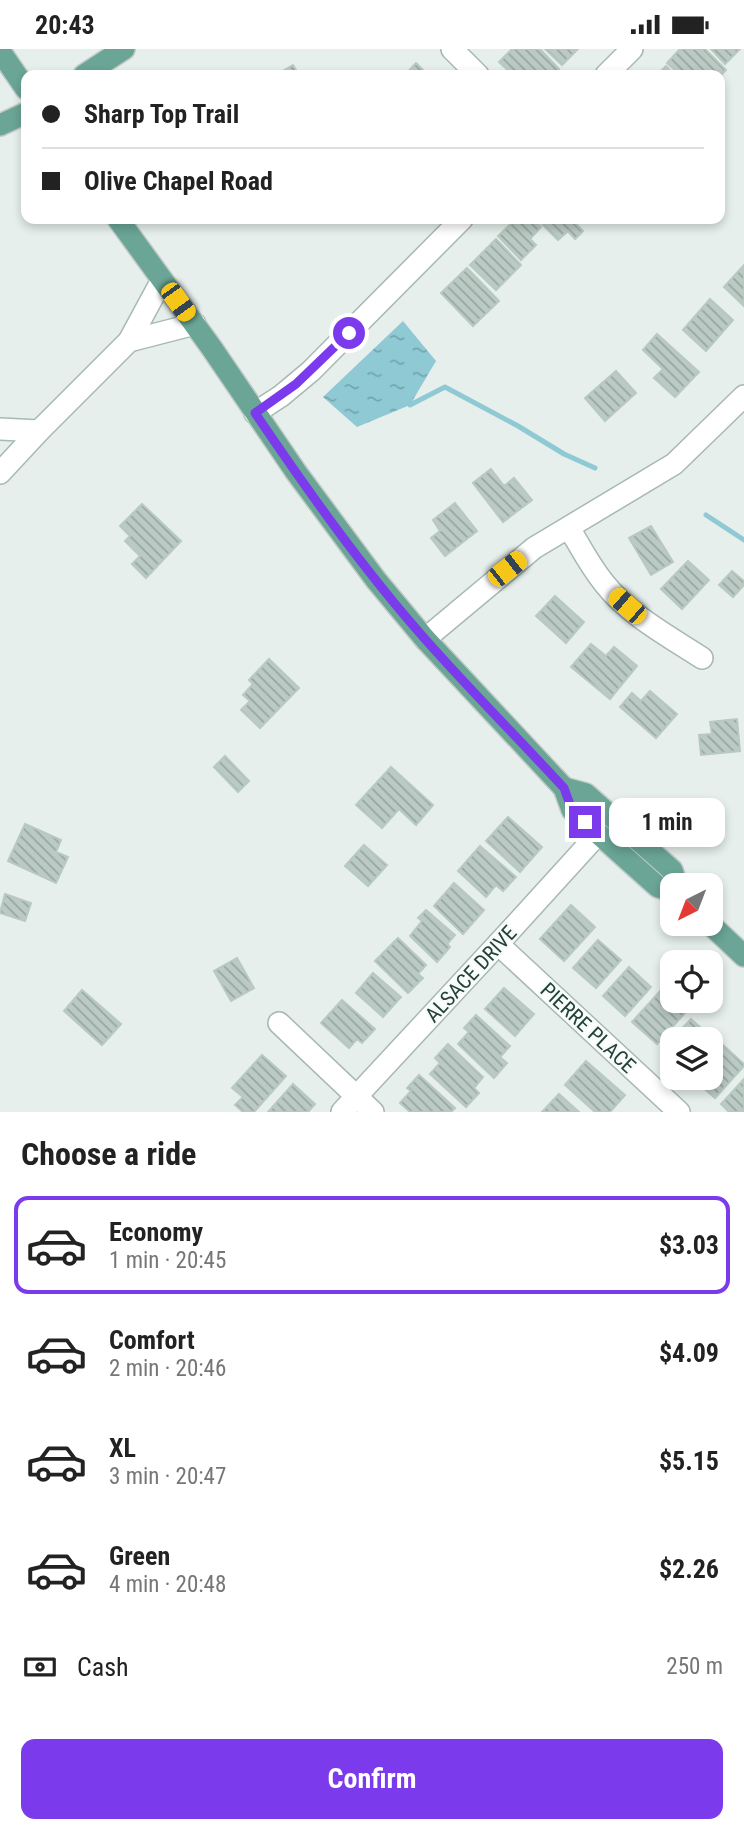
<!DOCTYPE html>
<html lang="en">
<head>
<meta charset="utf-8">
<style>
	body { margin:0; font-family:"Roboto Condensed",sans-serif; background:#f2f2f2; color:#222; height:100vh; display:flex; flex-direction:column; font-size:26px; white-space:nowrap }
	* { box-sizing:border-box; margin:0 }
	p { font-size:23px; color:#767676 }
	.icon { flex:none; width:38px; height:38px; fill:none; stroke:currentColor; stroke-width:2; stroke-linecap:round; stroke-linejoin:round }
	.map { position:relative; height:1063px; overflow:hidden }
	.side { display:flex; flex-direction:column; background:#fff; flex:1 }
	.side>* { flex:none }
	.hud { position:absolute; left:21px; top:21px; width:704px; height:154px; border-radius:14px; box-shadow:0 4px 10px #0003; display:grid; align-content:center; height:154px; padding:0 21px; background:#fff }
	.needle { width:46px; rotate:222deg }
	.buttons { position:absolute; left:660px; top:824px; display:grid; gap:14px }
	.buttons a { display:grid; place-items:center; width:63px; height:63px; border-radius:14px; background:#fff; box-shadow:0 4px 10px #0003; font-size:35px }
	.end { position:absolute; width:32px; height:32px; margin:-16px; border:9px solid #7c3aed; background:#fff; box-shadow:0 0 0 4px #fff }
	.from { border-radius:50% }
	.bubble { position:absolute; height:49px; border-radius:14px; background:#fff; box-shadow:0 4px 10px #0003; font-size:23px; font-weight:700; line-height:49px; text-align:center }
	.car { position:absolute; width:21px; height:42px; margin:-21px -10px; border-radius:9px; box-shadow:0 0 5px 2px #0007; background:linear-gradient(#f5c518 24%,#345 0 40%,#f5c518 0 76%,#345 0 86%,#f5c518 0) }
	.hud b { display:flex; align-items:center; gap:24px; height:66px; font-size:26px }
	.hud b+b { border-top:2px solid #e0e0e0 }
	.hud i { width:18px; height:18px; background:#222 }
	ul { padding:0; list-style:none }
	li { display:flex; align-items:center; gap:21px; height:98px; margin:0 14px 10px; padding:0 7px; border:4px solid transparent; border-radius:14px }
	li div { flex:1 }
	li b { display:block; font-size:26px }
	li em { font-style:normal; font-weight:700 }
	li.current { border-color:#7c3aed }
	li>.icon { width:63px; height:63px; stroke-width:1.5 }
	h2 { padding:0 21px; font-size:32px; line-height:84px }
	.pay { display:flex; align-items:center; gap:18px; height:77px; padding:0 21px; font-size:26px }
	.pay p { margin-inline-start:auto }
	.cta { display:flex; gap:14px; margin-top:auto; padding:14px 21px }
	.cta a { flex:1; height:80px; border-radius:14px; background:#7c3aed; color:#fff; font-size:28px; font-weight:700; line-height:80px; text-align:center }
	.status { display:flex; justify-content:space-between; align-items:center; height:49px; padding:0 35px; background:#fff; direction:ltr }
	.status svg { height:19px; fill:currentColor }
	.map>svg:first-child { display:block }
</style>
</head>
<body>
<div class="status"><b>20:43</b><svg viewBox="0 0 49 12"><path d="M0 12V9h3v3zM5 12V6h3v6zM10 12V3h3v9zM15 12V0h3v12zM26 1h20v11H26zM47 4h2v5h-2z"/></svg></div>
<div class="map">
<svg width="744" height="1063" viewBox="0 0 744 1063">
	<defs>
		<pattern id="water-ripples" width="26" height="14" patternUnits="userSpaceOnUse" patternTransform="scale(1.75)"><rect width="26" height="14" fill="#8ec9d4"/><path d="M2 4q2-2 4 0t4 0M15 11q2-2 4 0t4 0" fill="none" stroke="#74a5ad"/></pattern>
		<pattern id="building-back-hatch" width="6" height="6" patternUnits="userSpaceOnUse" patternTransform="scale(1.75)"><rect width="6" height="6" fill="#bbcac4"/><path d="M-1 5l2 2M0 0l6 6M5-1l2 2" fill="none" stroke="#98a6a0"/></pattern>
	</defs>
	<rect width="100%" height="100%" fill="#e6efeb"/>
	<polygon fill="url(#water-ripples)" points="403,272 436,312 410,356 357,378 323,348"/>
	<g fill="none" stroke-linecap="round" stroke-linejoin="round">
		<g stroke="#8ec9d4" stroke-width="5">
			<polyline points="410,356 445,338 518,377 564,405 595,419"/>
			<polyline points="706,466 744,491"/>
		</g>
	</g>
	<g fill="url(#building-back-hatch)" stroke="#b8c9c2" stroke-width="2">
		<polygon points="512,0 540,0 559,20 553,26 513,26 499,13"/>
		<polygon points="545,0 578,0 562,16"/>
		<polygon points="680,0 705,0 726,21 719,28 719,26 680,26 667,14"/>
		<polygon points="711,0 740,0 725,15"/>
		<polygon points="416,14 428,26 405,26"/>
		<polygon points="293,16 299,26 276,26"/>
		<polygon points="666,17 674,26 657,26"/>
		<polygon points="516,170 533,170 541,178 530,190 536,196 521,211 498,187"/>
		<polygon points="537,170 581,170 576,175 583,182 575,190 568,182 558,191"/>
		<polygon points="496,190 521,216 496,241 470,216"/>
		<polygon points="744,216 744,257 724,238"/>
		<polygon points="467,219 499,252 473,277 441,244"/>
		<polygon points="710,250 733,271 706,302 683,281"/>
		<polygon points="657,285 699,323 675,348 654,329 663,320 643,301"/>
		<polygon points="616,322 636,344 605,372 585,349"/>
		<polygon points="491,420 504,437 514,429 532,451 503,473 473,434"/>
		<polygon points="455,454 477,482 445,507 431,489 440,482 433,471"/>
		<polygon points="142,455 181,492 146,529 132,515 140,507 125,492 130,487 120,477"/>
		<polygon points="651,477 673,513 651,526 629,489"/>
		<polygon points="688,512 709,531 682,560 661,540"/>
		<polygon points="732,522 744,532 744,536 733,548 719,536"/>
		<polygon points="555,547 584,573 566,594 536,567"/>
		<polygon points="591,595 606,607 614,598 637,617 610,650 571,618"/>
		<polygon points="269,610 299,639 260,679 241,661 250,652 243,646 253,635 249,631"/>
		<polygon points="650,642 677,665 656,689 620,658 632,644 641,652"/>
		<polygon points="737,670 740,702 701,706 699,686 712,685 710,673"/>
		<polygon points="225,707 249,732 238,743 214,718"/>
		<polygon points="391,718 433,756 416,776 399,760 382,779 356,756"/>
		<polygon points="508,768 542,798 520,823 486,792"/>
		<polygon points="25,775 61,791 56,803 68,808 56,834 8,812"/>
		<polygon points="364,796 387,816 368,837 345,817"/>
		<polygon points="480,797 516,828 503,842 496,836 486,848 458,822"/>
		<polygon points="454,834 484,861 463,885 434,857"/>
		<polygon points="5,845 31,854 25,872 0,864"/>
		<polygon points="571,856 595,878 564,912 540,890"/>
		<polygon points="426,861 455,886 447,895 450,898 437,913 410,887 422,872 418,869"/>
		<polygon points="398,889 426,916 418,925 423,929 408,944 375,912"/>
		<polygon points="598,891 621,911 596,939 573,919"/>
		<polygon points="237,909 254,939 231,952 214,922"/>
		<polygon points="629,918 651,938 625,967 603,947"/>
		<polygon points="373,924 401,948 383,968 356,944"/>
		<polygon points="504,939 534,965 515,987 485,960"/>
		<polygon points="662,940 672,949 672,952 689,952 693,955 657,995 632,973"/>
		<polygon points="82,941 121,975 102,996 64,962"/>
		<polygon points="342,951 375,980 362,994 357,990 349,999 321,974"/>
		<polygon points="476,966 510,997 500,1008 507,1014 494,1029 458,995 469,983 464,979"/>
		<polygon points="691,970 714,991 710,994 710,990 672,990"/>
		<polygon points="672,991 672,1010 663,1001"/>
		<polygon points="448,995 483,1028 474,1039 479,1044 466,1058 430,1025 440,1014 435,1009"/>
		<polygon points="723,996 744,1015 744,1017 715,1049 692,1029 710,1029 710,1009"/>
		<polygon points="262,1006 286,1027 254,1063 243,1063 235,1056 243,1048 232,1039"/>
		<polygon points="586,1012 625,1046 610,1063 595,1063 565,1036"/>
		<polygon points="419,1026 455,1059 451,1063 410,1063 400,1054 411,1042 407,1039"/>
		<polygon points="744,1030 744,1063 729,1063 721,1055"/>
		<polygon points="293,1035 315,1055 308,1063 268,1063"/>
		<polygon points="559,1045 579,1063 542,1063"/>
	</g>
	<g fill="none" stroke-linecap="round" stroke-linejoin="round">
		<defs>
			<g id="minor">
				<polyline points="452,0 478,26"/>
				<polyline points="606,26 632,0"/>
				<polyline points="129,292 195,275"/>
				<polyline points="255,364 281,347 311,322 462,170"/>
				<polyline points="0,380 39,382 129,292 162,231"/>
				<polyline points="0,424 39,382"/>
				<path d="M569,479C580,497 590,517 604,534C629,566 668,587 702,609"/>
				<polyline points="425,590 534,499 674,415 744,347"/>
				<polyline points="498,895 679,1063"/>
				<polyline points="279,974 373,1063"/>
				<polyline points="342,1063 498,895 598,785"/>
			</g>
			<g id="major">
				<polyline points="0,2 26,40"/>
				<polyline points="84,26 124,0"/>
				<polyline points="0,76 26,64"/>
				<polyline points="118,170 211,298 296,423 376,531 425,590 564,739 572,761 658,838 672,842"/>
				<polyline points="564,739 586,745 672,821 677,836"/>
				<polyline points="710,875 744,907"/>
			</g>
		</defs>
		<use href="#minor" stroke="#a8b8b2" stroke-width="24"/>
		<use href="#major" stroke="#c2cac8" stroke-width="24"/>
		<use href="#minor" stroke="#fff" stroke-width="21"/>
		<use href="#major" stroke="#6aa596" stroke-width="21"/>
	</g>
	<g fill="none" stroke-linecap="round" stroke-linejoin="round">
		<path stroke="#7c3aed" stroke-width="9" d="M349,284L296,335L255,364C308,442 363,520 425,590C470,641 518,689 564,739L572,761L585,773"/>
	</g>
	<g text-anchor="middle" stroke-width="5" stroke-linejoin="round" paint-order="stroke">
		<g font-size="21" fill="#24423a" stroke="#f7fbf9">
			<text transform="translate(471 925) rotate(-47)" y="7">ALSACE DRIVE</text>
			<text transform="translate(588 979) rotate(43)" y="7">PIERRE PLACE</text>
		</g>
	</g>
</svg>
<div class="buttons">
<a><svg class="needle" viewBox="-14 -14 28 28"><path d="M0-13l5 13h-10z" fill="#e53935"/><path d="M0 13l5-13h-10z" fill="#767676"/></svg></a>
<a><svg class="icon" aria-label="locate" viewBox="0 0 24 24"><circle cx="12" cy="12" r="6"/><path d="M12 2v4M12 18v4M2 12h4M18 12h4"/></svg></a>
<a><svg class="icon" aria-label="layers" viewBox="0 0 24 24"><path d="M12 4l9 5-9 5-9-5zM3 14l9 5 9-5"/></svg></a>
</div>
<i class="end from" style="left:349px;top:284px"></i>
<i class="end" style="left:585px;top:773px"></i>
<div class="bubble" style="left:609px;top:749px;width:116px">1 min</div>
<i class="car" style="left:178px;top:253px;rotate:144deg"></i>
<i class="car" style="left:507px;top:520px;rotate:52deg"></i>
<i class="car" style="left:627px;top:557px;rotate:311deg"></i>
<div class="hud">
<b><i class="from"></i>Sharp Top Trail</b>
<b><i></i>Olive Chapel Road</b>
</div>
</div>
<section class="side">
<h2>Choose a ride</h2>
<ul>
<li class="current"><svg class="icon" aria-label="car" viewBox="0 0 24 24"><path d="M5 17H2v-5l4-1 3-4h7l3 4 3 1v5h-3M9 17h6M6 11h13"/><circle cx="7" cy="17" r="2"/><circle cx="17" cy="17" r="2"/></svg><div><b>Economy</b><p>1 min · 20:45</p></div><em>$3.03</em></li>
<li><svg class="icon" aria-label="car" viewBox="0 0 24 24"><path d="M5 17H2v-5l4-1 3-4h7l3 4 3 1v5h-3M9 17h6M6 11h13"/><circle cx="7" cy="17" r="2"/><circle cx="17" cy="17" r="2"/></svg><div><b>Comfort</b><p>2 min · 20:46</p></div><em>$4.09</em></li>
<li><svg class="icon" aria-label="car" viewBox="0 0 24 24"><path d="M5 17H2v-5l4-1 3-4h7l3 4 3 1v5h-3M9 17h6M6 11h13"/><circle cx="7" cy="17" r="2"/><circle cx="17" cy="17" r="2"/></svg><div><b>XL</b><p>3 min · 20:47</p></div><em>$5.15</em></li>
<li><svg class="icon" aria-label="car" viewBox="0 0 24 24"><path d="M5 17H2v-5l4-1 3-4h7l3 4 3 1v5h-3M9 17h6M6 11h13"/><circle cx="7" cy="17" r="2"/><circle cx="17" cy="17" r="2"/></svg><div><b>Green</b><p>4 min · 20:48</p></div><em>$2.26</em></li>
</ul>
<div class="pay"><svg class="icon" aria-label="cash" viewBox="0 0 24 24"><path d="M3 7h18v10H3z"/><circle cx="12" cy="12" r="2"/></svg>Cash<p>250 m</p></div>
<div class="cta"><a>Confirm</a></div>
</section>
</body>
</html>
